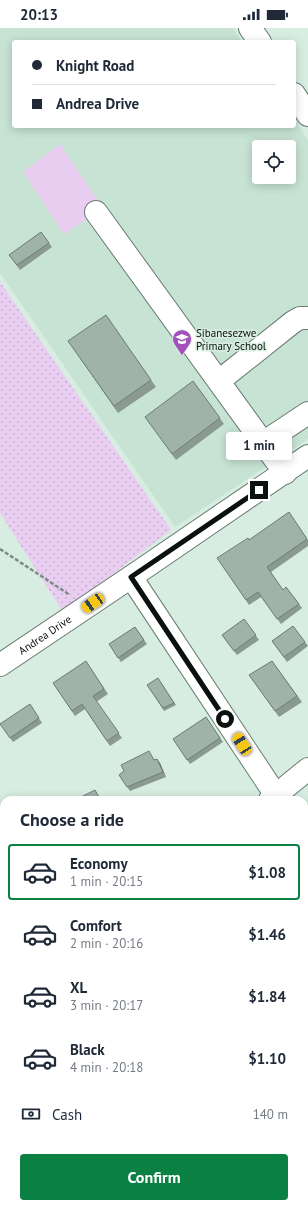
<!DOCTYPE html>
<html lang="en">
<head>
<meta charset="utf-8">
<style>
	body { margin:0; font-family:"PT Sans",sans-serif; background:#f2f2f3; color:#1f2937; height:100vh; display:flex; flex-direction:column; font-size:15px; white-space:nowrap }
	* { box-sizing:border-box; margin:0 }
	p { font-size:13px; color:#747a83 }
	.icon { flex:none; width:22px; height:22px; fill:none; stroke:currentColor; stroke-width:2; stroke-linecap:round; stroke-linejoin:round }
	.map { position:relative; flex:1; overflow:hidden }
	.side { position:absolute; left:0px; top:768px; width:308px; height:412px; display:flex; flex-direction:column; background:#fff; border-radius:12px 12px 0 0; box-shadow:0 2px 10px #0003 }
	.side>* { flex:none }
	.hud { position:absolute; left:12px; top:12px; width:284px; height:88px; border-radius:4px; box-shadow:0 2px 10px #0003; display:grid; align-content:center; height:88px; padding:0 20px; background:#fff }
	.fabs { position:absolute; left:252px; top:112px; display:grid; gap:8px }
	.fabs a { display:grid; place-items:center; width:44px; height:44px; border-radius:4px; background:#fff; box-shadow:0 2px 10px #0003; font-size:20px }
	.end { position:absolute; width:18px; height:18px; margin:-9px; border:5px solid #0a110e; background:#fff; box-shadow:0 0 0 2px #fff }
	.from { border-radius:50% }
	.bubble { position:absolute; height:28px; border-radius:4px; background:#fff; box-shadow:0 2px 10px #0003; font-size:13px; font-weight:700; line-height:28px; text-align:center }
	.car { position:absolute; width:12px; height:24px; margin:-12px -6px; border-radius:5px; box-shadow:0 0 3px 1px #0007; background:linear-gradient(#f5c518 24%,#345 0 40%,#f5c518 0 76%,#345 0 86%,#f5c518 0) }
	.hud b { display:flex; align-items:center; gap:14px; height:38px; font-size:15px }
	.hud b+b { border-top:1px solid #e0e1e3 }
	.hud i { width:10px; height:10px; background:#1f2937 }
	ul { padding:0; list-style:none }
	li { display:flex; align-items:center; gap:12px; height:56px; margin:0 8px 6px; padding:0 12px; border:2px solid transparent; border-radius:4px }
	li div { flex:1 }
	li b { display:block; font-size:15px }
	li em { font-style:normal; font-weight:700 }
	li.selected { border-color:#0b8043 }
	li>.icon { width:36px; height:36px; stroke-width:1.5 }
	h2 { padding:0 20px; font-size:18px; line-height:48px }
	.pay { display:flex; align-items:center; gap:10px; height:44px; padding:0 20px; font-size:15px }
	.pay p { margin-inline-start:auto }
	.cta { display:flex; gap:8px; margin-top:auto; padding:8px 20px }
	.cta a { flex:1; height:46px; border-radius:4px; background:#0b8043; color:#fff; font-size:16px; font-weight:700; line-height:46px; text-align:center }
	.status { display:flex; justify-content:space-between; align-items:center; height:28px; padding:0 20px; background:#fff; direction:ltr }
	.status svg { height:11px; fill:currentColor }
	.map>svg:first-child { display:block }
</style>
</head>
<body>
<div class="status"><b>20:13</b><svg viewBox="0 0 49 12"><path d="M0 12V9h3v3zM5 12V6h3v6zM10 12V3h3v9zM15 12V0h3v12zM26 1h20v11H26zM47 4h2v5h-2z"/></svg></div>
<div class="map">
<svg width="308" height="1180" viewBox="0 0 308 1180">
	<defs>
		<pattern id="grass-dots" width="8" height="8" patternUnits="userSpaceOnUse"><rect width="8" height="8" fill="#e9cef2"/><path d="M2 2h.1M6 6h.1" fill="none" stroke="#c6b0ce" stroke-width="1.8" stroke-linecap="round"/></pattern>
	</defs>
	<rect width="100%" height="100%" fill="#d8ede2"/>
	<path fill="#c7e3d4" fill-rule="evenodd" d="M0,0H233L242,14H14V98H294V91L308,112V411L175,499L0,245ZM259,119H289V149H259Z"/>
	<polygon fill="url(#grass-dots)" points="0,254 171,502 63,584 0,485"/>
	<polygon fill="#e9cef2" points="60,116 103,180 64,206 23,144"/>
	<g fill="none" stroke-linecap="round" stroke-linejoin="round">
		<defs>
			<g id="minor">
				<polyline points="250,0 260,14"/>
				<polyline points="294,66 308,87"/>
				<polyline points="96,184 285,445"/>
				<polyline points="219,353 293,294 300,290 308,290"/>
				<polyline points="263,415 308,385"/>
				<polyline points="131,549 279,772"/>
				<path id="s1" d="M0,637L131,549L308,428"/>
				<polyline points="270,772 308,741"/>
				<polyline points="304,807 308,813"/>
				<polyline points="0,957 4,954"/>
				<polyline points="304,1021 308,1018"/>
				<polyline points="73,1180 79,1176"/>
			</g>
		</defs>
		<use href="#minor" stroke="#697b72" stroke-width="24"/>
		<polyline stroke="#7d8b84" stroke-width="2.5" stroke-dasharray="4 2" stroke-linecap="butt" points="0,521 67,565 69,568"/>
		<use href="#minor" stroke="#fff" stroke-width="22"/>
	</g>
	<g fill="#8a9a91">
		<polygon points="41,204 52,219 20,242 9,227"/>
		<polygon points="106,287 156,359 118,385 68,313"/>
		<polygon points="193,353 224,396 176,432 145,389"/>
		<polygon points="289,484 308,512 308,518 271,544 283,562 286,559 302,580 281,596 261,569 249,577 217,530 249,512"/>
		<polygon points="244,591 259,612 237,627 222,607"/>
		<polygon points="293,598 308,618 287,634 272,613"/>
		<polygon points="135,599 147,616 121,634 109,616"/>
		<polygon points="86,633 108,666 96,674 122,710 110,718 85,681 75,688 53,655"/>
		<polygon points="272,633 302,674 279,689 249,647"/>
		<polygon points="158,650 176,677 164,683 147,657"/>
		<polygon points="30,676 42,695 13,714 0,696"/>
		<polygon points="206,689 223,714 190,736 173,711"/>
		<polygon points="149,723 154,732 157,731 160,735 166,749 130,763 119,747"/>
		<polygon points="0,841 4,849 4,886 1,887 0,886"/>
		<polygon points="4,986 4,1019 0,1021 0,988"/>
		<polygon points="304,1094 308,1100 304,1103"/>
		<polygon points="4,1104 4,1138 0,1141 0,1106"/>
		<polygon points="145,1176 188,1176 182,1180 147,1180"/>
	</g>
	<g fill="#707d76">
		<polygon points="157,731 160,735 166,749 163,744"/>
		<polygon points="0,841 4,849 4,852 0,843"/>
	</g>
	<g fill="#a0b3a9" stroke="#707d76">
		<polygon points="41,204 49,215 17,237 9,227"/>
		<polygon points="106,287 151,352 114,378 68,313"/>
		<polygon points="193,353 220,390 172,426 145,389"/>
		<polygon points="289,484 307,511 267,539 283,562 286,559 299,576 277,591 258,564 246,572 217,530 248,510 249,512"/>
		<polygon points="244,591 256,607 234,623 222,607"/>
		<polygon points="293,598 305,614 284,629 272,613"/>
		<polygon points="135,599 144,612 118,630 109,616"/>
		<polygon points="86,633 104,661 93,668 119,705 107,713 82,676 72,683 53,655"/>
		<polygon points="272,633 297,668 275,683 249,647"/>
		<polygon points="158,650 174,675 163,680 147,657"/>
		<polygon points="30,676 39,690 10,710 0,696"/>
		<polygon points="206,689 220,710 187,732 173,711"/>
		<polygon points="149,723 154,732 157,731 163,744 127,759 119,747 124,743 121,737"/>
		<polygon points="95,762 100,771 103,770 104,772 75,772"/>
		<polygon points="0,843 4,852 4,878 0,880"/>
		<polygon points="304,861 308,866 308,887 304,881"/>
		<polygon points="308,892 308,911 304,905 304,895"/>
		<polygon points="4,986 4,1013 0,1015 0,988"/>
		<polygon points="4,1104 4,1133 0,1135 0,1106"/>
		<polygon points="145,1176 179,1176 173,1180 147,1180"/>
		<polygon points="203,1176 218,1176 220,1180 205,1180"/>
		<polygon points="247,1176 261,1176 263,1180 250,1180"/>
	</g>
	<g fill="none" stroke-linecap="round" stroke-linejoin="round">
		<polyline stroke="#0a110e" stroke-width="5" points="225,691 131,549 259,462"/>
	</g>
	<defs>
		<symbol id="school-pin" viewBox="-11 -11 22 30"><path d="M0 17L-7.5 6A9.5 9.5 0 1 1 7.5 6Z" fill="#a34fbe" stroke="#d8ede2"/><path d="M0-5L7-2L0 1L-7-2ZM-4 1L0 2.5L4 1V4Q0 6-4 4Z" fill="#fff"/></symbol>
	</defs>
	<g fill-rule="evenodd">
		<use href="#school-pin" x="171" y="300" width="22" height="30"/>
	</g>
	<g text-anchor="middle" stroke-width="3" stroke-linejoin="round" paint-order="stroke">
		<g font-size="11" fill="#0a110e" stroke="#d8ede2" text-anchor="start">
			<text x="196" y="309">Sibanesezwe<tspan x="196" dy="13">Primary School</tspan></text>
		</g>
		<g font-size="11" fill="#0a110e" stroke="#d8ede2">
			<text dy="4" stroke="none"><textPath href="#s1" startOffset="54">Andrea Drive</textPath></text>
		</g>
	</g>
</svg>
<div class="fabs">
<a><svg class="icon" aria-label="locate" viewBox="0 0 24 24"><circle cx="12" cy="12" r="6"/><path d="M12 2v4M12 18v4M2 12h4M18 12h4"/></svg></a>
</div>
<i class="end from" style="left:225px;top:691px"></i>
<i class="end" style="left:259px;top:462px"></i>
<div class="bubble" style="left:226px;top:404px;width:66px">1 min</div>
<i class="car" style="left:93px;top:575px;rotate:236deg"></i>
<i class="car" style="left:242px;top:716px;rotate:327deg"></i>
<div class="hud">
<b><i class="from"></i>Knight Road</b>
<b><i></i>Andrea Drive</b>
</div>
<section class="side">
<h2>Choose a ride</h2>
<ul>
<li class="selected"><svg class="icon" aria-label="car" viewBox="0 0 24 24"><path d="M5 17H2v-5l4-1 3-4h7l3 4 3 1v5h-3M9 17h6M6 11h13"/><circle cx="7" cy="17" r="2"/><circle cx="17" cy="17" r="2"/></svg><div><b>Economy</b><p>1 min · 20:15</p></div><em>$1.08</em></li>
<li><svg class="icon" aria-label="car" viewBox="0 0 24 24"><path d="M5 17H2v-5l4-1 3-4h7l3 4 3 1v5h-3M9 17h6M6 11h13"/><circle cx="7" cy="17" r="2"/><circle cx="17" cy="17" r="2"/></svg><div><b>Comfort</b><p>2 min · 20:16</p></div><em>$1.46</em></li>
<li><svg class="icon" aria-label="car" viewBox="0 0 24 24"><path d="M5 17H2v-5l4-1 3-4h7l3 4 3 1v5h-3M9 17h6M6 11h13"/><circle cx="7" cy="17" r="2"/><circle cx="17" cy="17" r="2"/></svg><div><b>XL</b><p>3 min · 20:17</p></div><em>$1.84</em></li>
<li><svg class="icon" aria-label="car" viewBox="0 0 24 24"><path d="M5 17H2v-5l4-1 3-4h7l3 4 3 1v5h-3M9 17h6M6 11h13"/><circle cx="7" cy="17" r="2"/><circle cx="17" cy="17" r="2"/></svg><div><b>Black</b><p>4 min · 20:18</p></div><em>$1.10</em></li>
</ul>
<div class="pay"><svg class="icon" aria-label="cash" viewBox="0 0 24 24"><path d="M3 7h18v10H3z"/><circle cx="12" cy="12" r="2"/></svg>Cash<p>140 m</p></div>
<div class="cta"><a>Confirm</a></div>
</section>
</div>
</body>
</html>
